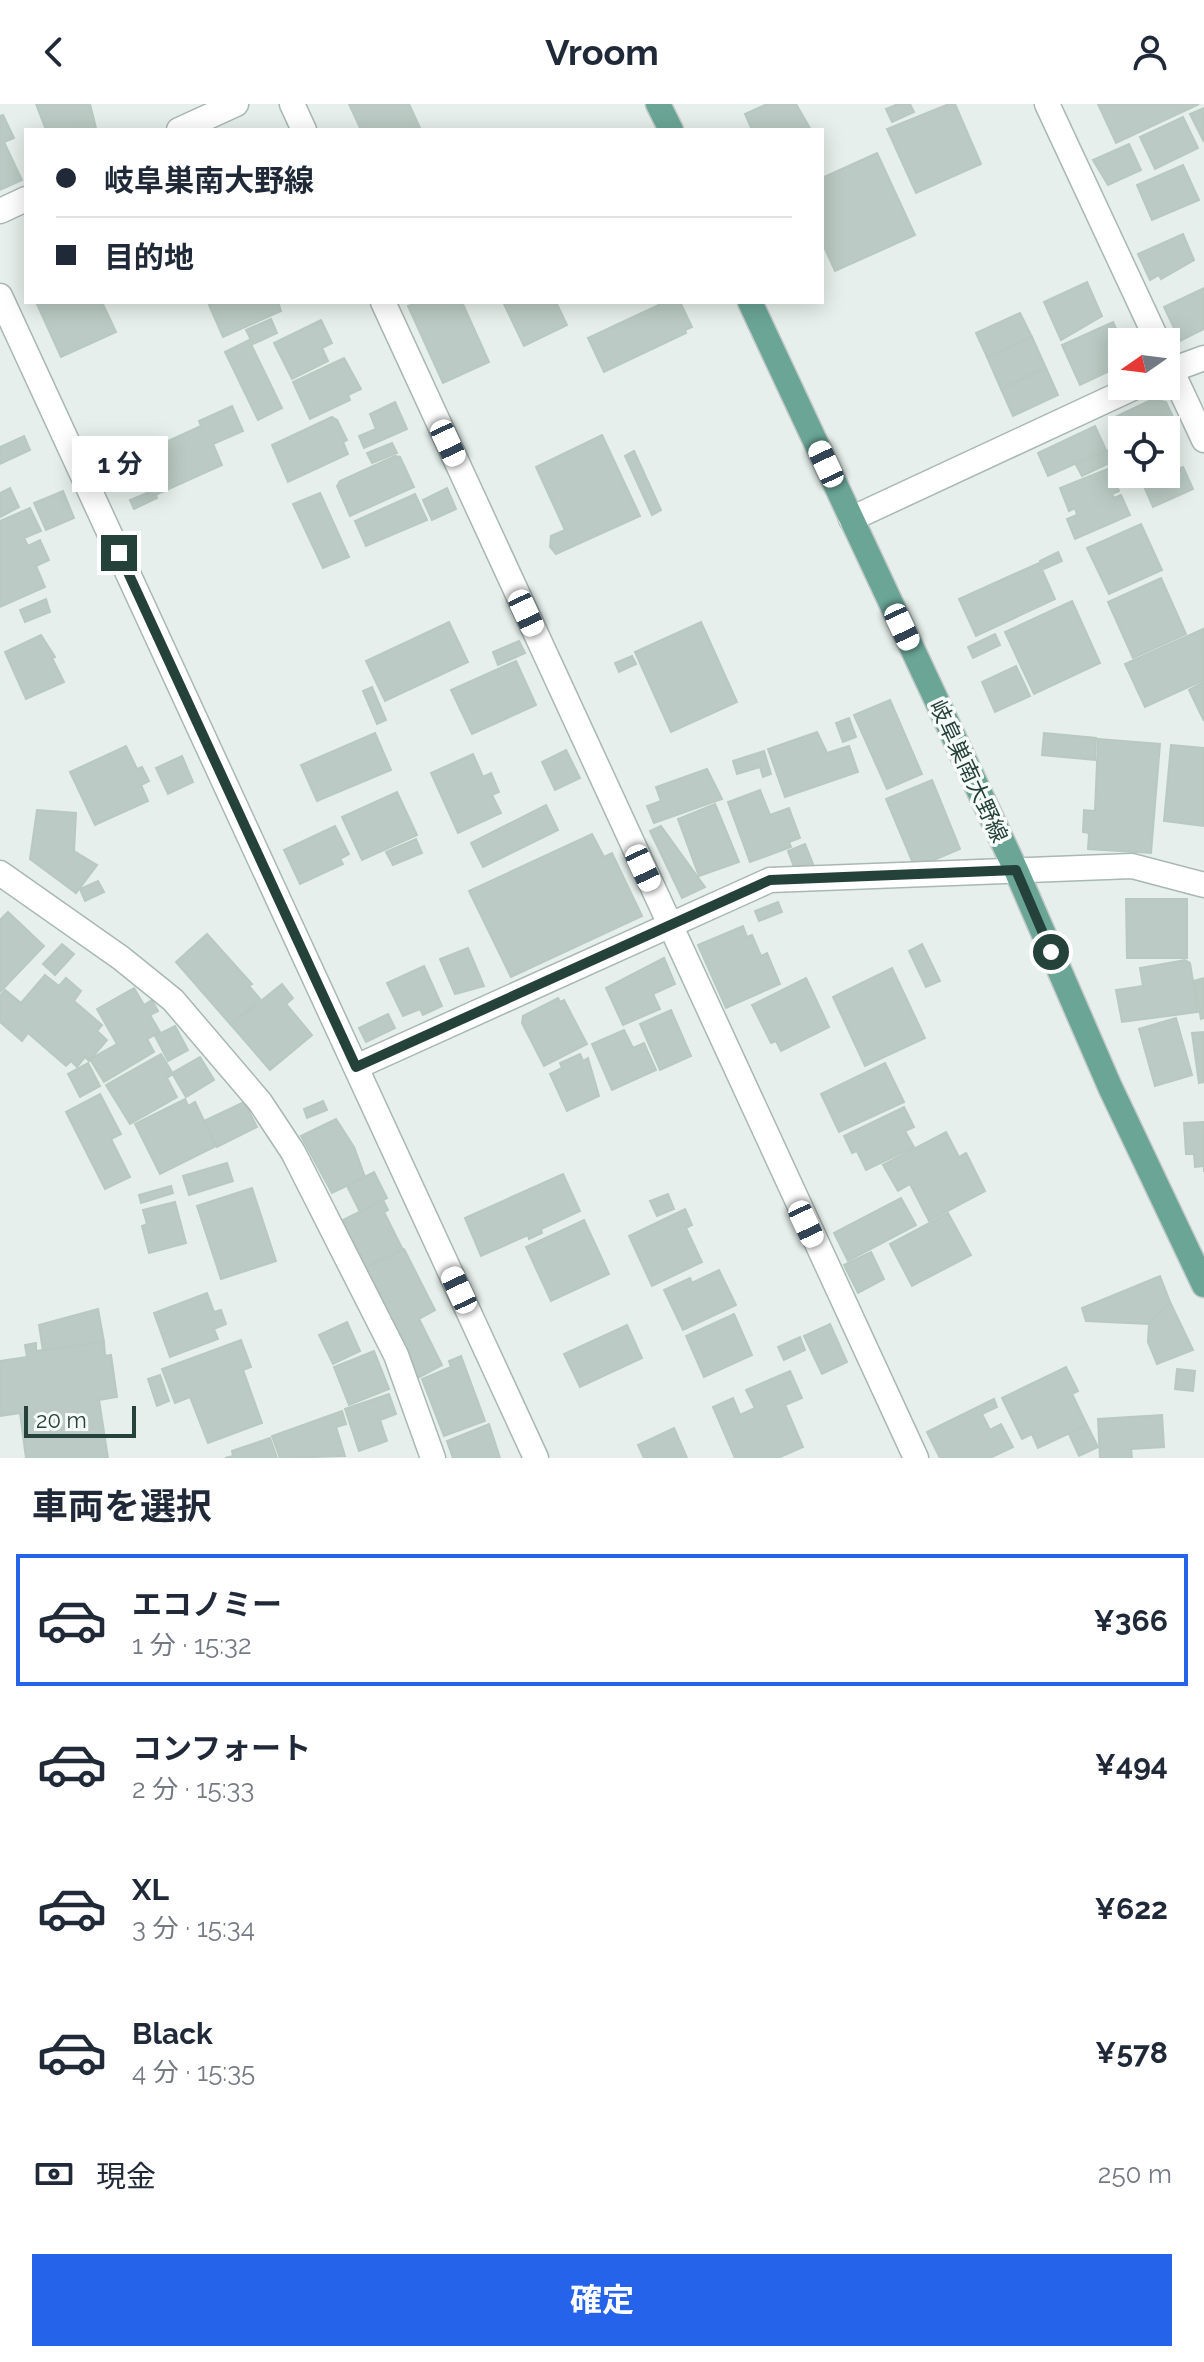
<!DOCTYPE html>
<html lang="ja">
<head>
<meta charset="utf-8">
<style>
	body { margin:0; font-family:Raleway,"Noto Sans JP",sans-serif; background:#f2f2f3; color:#1f2937; height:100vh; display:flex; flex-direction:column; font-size:30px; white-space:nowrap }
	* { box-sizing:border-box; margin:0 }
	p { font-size:26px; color:#747a83 }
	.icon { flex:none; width:44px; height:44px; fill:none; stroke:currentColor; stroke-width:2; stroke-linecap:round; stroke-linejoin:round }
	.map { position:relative; height:1354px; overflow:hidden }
	.details { display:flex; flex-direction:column; background:#fff; flex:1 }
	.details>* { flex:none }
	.top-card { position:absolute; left:24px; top:24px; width:800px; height:176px; border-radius:0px; box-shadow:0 4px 20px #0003; display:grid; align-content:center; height:176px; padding:0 32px; background:#fff }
	.needle { width:52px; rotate:256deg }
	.buttons { position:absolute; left:1108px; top:224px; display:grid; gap:16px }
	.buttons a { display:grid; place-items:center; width:72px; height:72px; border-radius:0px; background:#fff; box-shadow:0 4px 20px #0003; font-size:40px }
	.scale { position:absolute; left:24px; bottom:20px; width:112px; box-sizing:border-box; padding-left:8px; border:4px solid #24423a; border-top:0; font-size:22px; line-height:28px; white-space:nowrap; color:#24423a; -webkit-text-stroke:6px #f7fbf9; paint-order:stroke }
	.end { position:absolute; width:36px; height:36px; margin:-18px; border:10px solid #24423a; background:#fff; box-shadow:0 0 0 4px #fff }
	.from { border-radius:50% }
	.bubble { position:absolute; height:56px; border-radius:0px; background:#fff; box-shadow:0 4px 20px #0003; font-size:26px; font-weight:700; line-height:56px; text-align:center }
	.car { position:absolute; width:24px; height:48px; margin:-24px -12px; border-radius:10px; box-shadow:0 0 6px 2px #0007; background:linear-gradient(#fff 24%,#345 0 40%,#fff 0 76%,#345 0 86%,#fff 0) }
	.top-card b { display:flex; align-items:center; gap:28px; height:76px; font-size:30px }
	.top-card b+b { border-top:2px solid #e0e1e3 }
	.top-card i { width:20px; height:20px; background:#1f2937 }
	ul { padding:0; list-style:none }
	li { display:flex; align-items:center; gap:24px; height:132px; margin:0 16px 12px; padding:0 16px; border:4px solid transparent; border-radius:0px }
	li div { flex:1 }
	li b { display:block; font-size:30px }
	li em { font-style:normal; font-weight:700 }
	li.current { border-color:#2563eb }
	li>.icon { width:72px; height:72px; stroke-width:1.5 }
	h2 { padding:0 32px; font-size:36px; line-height:96px }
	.pay { display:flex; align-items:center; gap:20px; height:88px; padding:0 32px; font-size:30px }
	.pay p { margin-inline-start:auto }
	.cta { display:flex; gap:16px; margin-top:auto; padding:16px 32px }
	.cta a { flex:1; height:92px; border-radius:0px; background:#2563eb; color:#fff; font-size:32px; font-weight:700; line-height:92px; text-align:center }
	header { display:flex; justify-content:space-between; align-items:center; height:104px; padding:0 32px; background:#fff; font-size:36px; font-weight:700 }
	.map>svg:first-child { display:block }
</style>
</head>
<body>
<header><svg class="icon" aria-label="back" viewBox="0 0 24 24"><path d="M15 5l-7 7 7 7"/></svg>Vroom<svg class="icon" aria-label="person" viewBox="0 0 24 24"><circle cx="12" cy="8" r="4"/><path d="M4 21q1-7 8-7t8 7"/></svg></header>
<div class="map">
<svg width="1204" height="1354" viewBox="0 0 1204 1354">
	<rect width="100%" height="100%" fill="#e6efeb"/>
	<g fill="#bbcac4" stroke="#b8c9c2" stroke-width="2">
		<polygon points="36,0 90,0 96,24 46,26"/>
		<polygon points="349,0 409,0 421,26 361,26"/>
		<polygon points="767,0 796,0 811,26 752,26 745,10"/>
		<polygon points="898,0 910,0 914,8 892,18 886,5"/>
		<polygon points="949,0 955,0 981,60 916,89 887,25"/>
		<polygon points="1098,0 1199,0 1116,39"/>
		<polygon points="1204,4 1204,38 1190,10"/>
		<polygon points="3,11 14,34 4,38 22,76 0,86 0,12"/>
		<polygon points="1183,13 1198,44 1155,65 1140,33"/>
		<polygon points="1129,40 1141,66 1108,81 1093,56"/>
		<polygon points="877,49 915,131 835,167 822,138 822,74"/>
		<polygon points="1183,61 1199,96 1152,116 1137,81"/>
		<polygon points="1183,130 1194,156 1161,175 1159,171 1150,176 1138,150"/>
		<polygon points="1087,178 1102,212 1061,236 1044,198"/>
		<polygon points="1204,184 1204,225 1180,237 1164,203"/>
		<polygon points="36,198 102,198 116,228 61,253"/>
		<polygon points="215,198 278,198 281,207 223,233 209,201"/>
		<polygon points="418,198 462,198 489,258 443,279 408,202"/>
		<polygon points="503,198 556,198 567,221 524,242"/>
		<polygon points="665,198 680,198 692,223 685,226 686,229 604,268 588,234"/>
		<polygon points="1020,209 1032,233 987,253 976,229"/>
		<polygon points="271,215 277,229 253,240 246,226"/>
		<polygon points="321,216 332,239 322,244 328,257 292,275 274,239"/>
		<polygon points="1113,218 1122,238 1122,261 1080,281 1062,241"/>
		<polygon points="1032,233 1046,264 1001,285 987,253"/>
		<polygon points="249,236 282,304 258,316 225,248"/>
		<polygon points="344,254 361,285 348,291 350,296 310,315 293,278"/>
		<polygon points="1046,264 1058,291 1013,312 1001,285"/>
		<polygon points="1153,295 1166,298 1174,315 1150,326 1122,326 1122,332 1113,314"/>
		<polygon points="395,298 407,325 364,344 359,332 376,325 370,310"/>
		<polygon points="232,302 243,327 213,340 222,361 149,394 131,354 201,322 199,317"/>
		<polygon points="332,313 337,316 347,336 343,338 348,350 288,378 272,341"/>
		<polygon points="1095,322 1106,346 1048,372 1038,349"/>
		<polygon points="602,331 640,412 556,450 550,443 551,432 565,426 536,363"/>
		<polygon points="24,332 30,346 0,360 0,343"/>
		<polygon points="392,339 397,349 372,359 367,349"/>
		<polygon points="1122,340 1122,353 1082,372 1076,361"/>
		<polygon points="634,347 661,406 652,411 625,352"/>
		<polygon points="395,352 400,353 414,383 350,412 337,382 340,377"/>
		<polygon points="1183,363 1193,385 1153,403 1143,380"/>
		<polygon points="1110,364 1119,387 1112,390 1114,394 1121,391 1130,411 1075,435 1067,415 1077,411 1075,404 1069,407 1060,384"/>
		<polygon points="10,384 19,403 0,413 0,389"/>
		<polygon points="447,384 456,405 432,416 423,396"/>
		<polygon points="63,387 74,414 46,426 34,399"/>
		<polygon points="147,389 149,394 156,391 157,394 134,405 130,396"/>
		<polygon points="320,389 349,453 323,464 293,400"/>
		<polygon points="415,390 427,416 366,442 355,417"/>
		<polygon points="30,404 41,427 24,434 28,442 40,436 49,456 36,462 45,483 0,503 0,417"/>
		<polygon points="1141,420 1162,466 1109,490 1087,444"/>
		<polygon points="1058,448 1062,457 1044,465 1040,457"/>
		<polygon points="1039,459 1055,495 976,532 959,495"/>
		<polygon points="1161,474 1186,530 1133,554 1108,498"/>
		<polygon points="46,495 50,508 25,518 20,506"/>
		<polygon points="1072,497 1100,559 1034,590 1005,528"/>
		<polygon points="449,518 468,558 385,597 366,557"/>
		<polygon points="701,518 737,598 671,628 635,548"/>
		<polygon points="1203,525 1204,576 1145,603 1125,560"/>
		<polygon points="995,530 1000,541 973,554 968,543"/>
		<polygon points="41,531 55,553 52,554 64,578 26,595 5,548"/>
		<polygon points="519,537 525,549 498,561 493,548"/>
		<polygon points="632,552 636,560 619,568 615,559"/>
		<polygon points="516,557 536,601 472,630 451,586"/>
		<polygon points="1016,562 1030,592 995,608 982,578"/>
		<polygon points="1204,578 1204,617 1189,586"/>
		<polygon points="372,583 386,616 377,620 363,587"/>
		<polygon points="890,596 922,670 887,685 854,611"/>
		<polygon points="849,614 856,633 843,638 836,619"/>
		<polygon points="817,628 827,649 849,642 858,668 785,693 768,645"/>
		<polygon points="375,629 391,666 317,697 301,661"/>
		<polygon points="1044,629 1096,634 1095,656 1042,651"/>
		<polygon points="1098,635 1160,640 1151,749 1088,745 1089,729 1083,728 1084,706 1095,707"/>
		<polygon points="1171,641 1204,644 1204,722 1164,717"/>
		<polygon points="126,642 137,665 142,663 149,677 141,681 148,697 95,721 70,668"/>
		<polygon points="566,646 580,674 555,686 542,658"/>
		<polygon points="764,647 771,670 763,673 760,663 737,670 733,657"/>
		<polygon points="473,650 483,673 491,669 499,688 492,691 501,709 458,729 431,669"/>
		<polygon points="182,652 193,678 168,690 156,664"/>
		<polygon points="707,665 722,695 654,719 647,702 661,697 656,683"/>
		<polygon points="932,676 960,745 915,764 886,695"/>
		<polygon points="760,686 770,711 789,704 800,734 789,738 791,743 750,758 728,698"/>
		<polygon points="397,688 417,731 362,756 342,713"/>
		<polygon points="715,700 739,758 699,772 678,715"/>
		<polygon points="546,701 558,726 483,763 471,739"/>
		<polygon points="37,706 76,709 74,747 97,761 76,789 30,755"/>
		<polygon points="335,722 349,750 340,755 343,760 300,780 284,746"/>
		<polygon points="661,722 705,783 682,794 650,727"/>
		<polygon points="592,730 604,753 612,749 642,812 511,873 469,787"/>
		<polygon points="416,735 422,749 393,761 386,748"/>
		<polygon points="805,740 813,760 794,763 788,747"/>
		<polygon points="98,777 104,788 85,797 80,785"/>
		<polygon points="1126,795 1187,795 1187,854 1127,854"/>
		<polygon points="778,798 782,808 759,817 755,807"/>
		<polygon points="8,808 44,842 0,888 0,816"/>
		<polygon points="743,822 747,833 752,831 761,852 767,849 780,880 726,904 698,841"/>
		<polygon points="207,830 252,880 249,882 260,895 231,921 176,858"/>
		<polygon points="62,840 74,850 55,871 43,860"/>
		<polygon points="922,840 940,877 926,883 909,847"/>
		<polygon points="468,844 484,882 455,890 440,855"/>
		<polygon points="664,854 675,880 653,890 660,905 623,921 606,884"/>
		<polygon points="1185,856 1190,859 1198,908 1122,918 1116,886 1143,882 1140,864"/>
		<polygon points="424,862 442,902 423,911 420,905 403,912 387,879"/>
		<polygon points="892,864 925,934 865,962 833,893"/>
		<polygon points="45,871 59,882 66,874 81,887 74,897 102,921 97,927 107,936 89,957 85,953 77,963 71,957 66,962 28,929 22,937 0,918 0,892 5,886 21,899"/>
		<polygon points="806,874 829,923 781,947 776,937 771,939 752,901"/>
		<polygon points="1204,874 1204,914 1201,915 1194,877"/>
		<polygon points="282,880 293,894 286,900 312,931 270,966 231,921"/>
		<polygon points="134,884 144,901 152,896 158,907 150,911 160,928 147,935 154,948 104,978 90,955 117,940 97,905"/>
		<polygon points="558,894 560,898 564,896 587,940 544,962 522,919 523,912"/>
		<polygon points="671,906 691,952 660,966 640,920"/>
		<polygon points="388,910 395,924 366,938 359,924"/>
		<polygon points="1176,914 1192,971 1155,982 1139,925"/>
		<polygon points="175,922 188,946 168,957 155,932"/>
		<polygon points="624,926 633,944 644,939 656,966 612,986 592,940"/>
		<polygon points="1204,928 1204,978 1199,979 1192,929"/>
		<polygon points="161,950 173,970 167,974 177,993 130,1020 106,981"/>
		<polygon points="580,950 583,957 588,954 599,992 567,1007 550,970 562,964 560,959"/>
		<polygon points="200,953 214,976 186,993 172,969"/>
		<polygon points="88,959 100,982 80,993 68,970"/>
		<polygon points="885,959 904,998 839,1028 821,990"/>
		<polygon points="100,990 121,1030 111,1035 130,1073 105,1085 66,1008"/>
		<polygon points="185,995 188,1002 195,998 216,1042 160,1070 135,1020"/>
		<polygon points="323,997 327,1006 307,1014 304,1005"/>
		<polygon points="244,998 257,1023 217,1043 204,1017"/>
		<polygon points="904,1003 914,1023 905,1027 914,1043 866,1066 857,1047 852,1049 844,1032"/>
		<polygon points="336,1015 354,1043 365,1073 332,1089 301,1032"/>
		<polygon points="1204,1018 1204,1068 1204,1062 1195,1063 1194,1050 1186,1050 1184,1019"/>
		<polygon points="946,1028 959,1053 966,1049 985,1087 929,1117 910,1080 898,1087 883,1061"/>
		<polygon points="227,1059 233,1077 189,1091 183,1072"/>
		<polygon points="374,1068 387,1094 360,1108 347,1082"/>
		<polygon points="563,1070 580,1107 541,1125 542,1129 529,1135 528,1131 481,1152 465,1114"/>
		<polygon points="171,1082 173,1089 141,1099 139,1091"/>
		<polygon points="252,1084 276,1157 221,1175 197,1102"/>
		<polygon points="668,1090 674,1105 657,1112 650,1097"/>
		<polygon points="901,1094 916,1121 848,1157 834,1129"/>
		<polygon points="383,1096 388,1106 384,1108 403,1146 363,1165 339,1118"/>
		<polygon points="175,1098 186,1139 149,1149 142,1122 147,1120 143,1106"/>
		<polygon points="685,1105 692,1121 686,1124 702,1158 652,1182 629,1132"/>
		<polygon points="948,1109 971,1151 912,1182 890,1140"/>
		<polygon points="584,1116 609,1170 551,1197 526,1143"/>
		<polygon points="404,1145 435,1206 419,1215 442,1261 418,1274 363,1165"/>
		<polygon points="871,1148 884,1175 858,1189 844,1161"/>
		<polygon points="719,1166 736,1201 683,1226 664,1186 690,1174 692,1179"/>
		<polygon points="1160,1172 1170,1198 1149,1220 1086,1217 1082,1204"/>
		<polygon points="207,1189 214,1208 221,1206 226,1220 214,1225 218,1235 170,1253 154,1209"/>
		<polygon points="1170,1198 1193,1246 1157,1260 1148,1238 1149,1220"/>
		<polygon points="98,1205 104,1238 43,1247 39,1221"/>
		<polygon points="734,1210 752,1251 704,1273 686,1232"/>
		<polygon points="347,1218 360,1247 333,1260 319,1231"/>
		<polygon points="830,1220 847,1258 822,1270 804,1232"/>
		<polygon points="627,1221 642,1254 580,1283 564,1250"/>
		<polygon points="800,1233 805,1246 784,1256 778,1243"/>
		<polygon points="241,1236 251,1263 243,1266 262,1319 208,1339 190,1293 175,1299 162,1265"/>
		<polygon points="104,1238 105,1252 111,1251 117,1293 99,1296 108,1354 26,1354 20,1309 0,1312 0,1257 27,1253 25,1241 36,1239 36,1247"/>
		<polygon points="374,1247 389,1285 349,1301 334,1263"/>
		<polygon points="461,1252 485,1317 444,1332 422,1275 451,1263 449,1257"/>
		<polygon points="1066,1263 1078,1287 1072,1290 1087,1321 1038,1344 1032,1330 1022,1335 1002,1294"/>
		<polygon points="1177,1265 1195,1267 1193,1287 1175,1285"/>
		<polygon points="790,1267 802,1294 785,1301 803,1343 778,1354 735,1354 713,1303 733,1294 740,1311 755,1304 746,1286"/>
		<polygon points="160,1271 169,1297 157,1302 148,1275"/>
		<polygon points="389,1290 396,1310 380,1316 387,1337 359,1347 345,1305"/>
		<polygon points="994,1295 997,1303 982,1310 990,1326 1001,1320 1013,1343 990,1354 940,1354 927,1328"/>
		<polygon points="342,1307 346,1320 336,1323 345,1352 280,1354 272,1332"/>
		<polygon points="1162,1311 1164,1343 1131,1345 1132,1354 1100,1354 1098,1315"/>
		<polygon points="489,1320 500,1354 453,1354 447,1337"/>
		<polygon points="1087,1321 1098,1343 1079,1352 1069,1330"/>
		<polygon points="674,1324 687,1354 644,1354 638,1341"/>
		<polygon points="270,1334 277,1354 225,1354 233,1352 232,1347"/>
	</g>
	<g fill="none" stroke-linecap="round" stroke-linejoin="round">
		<defs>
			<g id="minor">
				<polyline points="292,0 304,26"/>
				<polyline points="1047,0 1158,238"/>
				<polyline points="179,26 236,0"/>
				<polyline points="0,107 26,95"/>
				<polyline points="0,192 536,1354"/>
				<polyline points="383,198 916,1354"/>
				<polyline points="1166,255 1204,336"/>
				<polyline points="1166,268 1204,254"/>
				<polyline points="851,415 1137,282"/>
				<polyline points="0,769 121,854 173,896 260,998 293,1048 396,1251 433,1354"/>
				<polyline points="356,963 770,776 1132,762 1204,781"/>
			</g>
			<g id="major">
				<polyline points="658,0 671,26"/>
				<polyline points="750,198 1016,766 1110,983 1204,1181"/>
			</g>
		</defs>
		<use href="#minor" stroke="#a8b8b2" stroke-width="27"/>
		<use href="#major" stroke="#c2cac8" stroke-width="27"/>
		<use href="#minor" stroke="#fff" stroke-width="24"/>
		<use href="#major" stroke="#6aa596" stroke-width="24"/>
	</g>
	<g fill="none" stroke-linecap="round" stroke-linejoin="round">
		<polyline stroke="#24423a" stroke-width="10" points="119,449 356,963 770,776 1016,766 1051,848"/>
	</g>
	<g text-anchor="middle" stroke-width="7" stroke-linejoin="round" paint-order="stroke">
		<g font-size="22" fill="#24423a" stroke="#f7fbf9">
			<text transform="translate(969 667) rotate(65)" y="8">岐阜巣南大野線</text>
		</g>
	</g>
</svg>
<div class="buttons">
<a><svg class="needle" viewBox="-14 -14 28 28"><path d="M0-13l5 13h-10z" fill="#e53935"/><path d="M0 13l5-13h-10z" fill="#747a83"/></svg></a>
<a><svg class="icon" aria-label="locate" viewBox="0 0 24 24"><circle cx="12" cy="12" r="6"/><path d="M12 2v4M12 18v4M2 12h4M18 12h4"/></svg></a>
</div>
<div class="scale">20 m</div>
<i class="end from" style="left:1051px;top:848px"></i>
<i class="end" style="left:119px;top:449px"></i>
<div class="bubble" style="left:72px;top:332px;width:96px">1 分</div>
<i class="car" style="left:448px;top:339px;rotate:155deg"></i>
<i class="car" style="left:826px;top:360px;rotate:335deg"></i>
<i class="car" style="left:526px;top:509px;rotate:155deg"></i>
<i class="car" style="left:902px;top:523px;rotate:155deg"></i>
<i class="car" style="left:643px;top:764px;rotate:155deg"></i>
<i class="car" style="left:806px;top:1120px;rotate:155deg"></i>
<i class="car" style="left:459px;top:1186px;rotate:335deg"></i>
<div class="top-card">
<b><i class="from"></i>岐阜巣南大野線</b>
<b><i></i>目的地</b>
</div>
</div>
<section class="details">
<h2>車両を選択</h2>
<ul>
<li class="current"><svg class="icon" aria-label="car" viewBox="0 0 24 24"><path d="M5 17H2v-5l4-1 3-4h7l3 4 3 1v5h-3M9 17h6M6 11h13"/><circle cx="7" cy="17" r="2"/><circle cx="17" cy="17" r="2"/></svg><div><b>エコノミー</b><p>1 分 · 15:32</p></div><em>¥366</em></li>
<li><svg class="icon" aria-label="car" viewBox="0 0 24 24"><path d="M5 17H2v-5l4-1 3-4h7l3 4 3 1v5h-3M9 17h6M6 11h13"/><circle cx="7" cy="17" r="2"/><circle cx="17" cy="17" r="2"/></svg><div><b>コンフォート</b><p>2 分 · 15:33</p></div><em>¥494</em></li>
<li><svg class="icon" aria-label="car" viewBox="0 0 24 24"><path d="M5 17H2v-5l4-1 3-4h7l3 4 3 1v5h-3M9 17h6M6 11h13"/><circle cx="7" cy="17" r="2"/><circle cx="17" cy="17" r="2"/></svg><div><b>XL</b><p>3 分 · 15:34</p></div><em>¥622</em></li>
<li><svg class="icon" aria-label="car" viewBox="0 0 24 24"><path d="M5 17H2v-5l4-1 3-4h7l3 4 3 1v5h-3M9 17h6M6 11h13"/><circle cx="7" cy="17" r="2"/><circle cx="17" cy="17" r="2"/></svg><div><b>Black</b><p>4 分 · 15:35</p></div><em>¥578</em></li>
</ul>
<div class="pay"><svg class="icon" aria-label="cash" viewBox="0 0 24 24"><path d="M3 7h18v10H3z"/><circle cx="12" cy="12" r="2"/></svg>現金<p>250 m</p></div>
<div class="cta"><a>確定</a></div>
</section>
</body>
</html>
